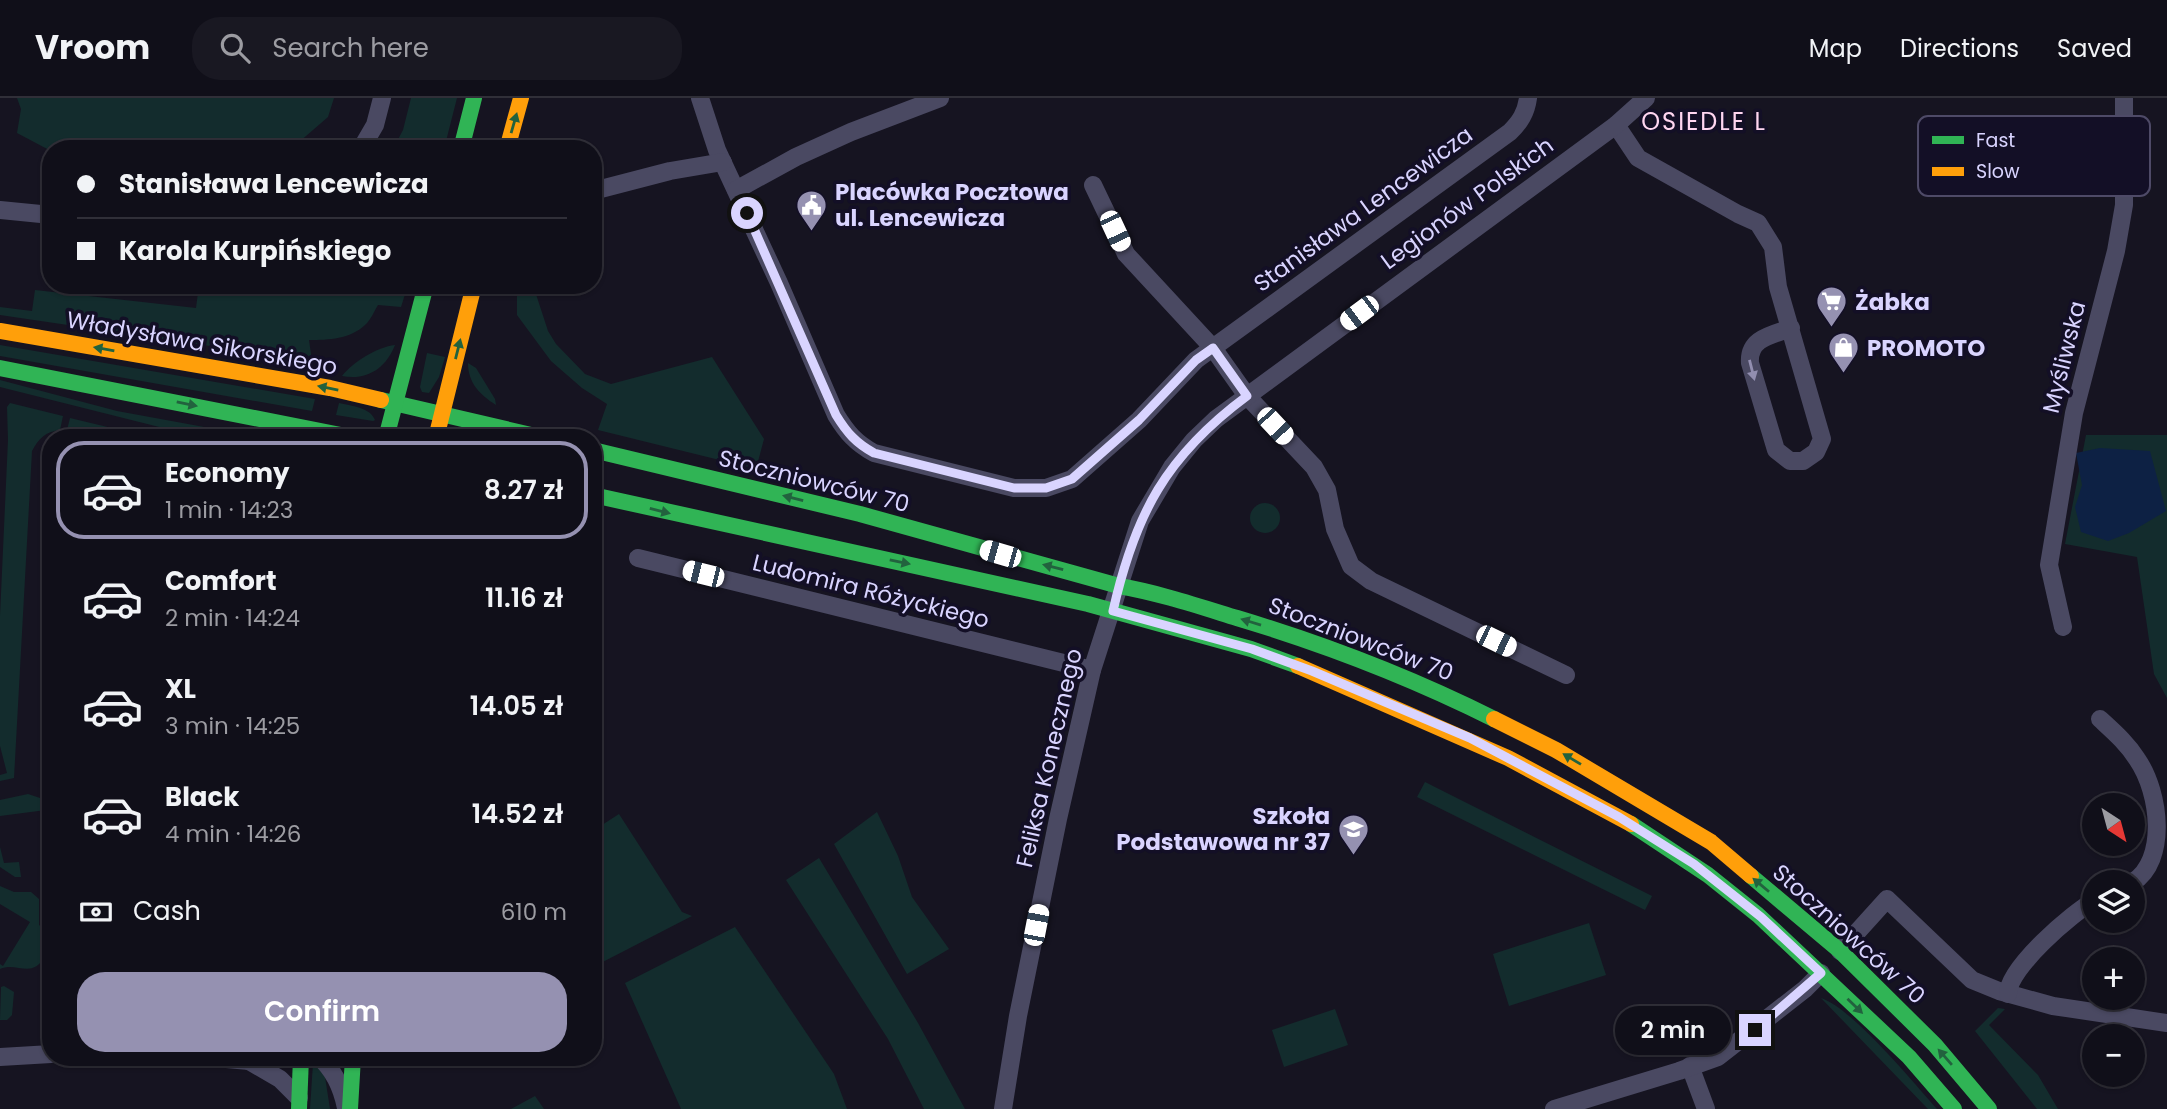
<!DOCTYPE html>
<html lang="en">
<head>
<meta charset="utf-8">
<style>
	body { margin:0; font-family:Poppins,sans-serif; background:#191822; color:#f1f3f6; height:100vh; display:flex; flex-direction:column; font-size:26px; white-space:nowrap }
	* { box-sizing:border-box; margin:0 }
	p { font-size:23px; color:#9c9ca2 }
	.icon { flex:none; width:38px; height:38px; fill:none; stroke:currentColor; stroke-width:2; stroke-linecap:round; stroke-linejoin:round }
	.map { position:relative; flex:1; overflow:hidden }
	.details { position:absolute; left:42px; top:331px; width:560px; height:637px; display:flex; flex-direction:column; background:#100f19; border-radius:28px; box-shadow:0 2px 5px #0004,0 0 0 2px #302f38 }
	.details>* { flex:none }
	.guide { position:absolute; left:42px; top:42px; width:560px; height:154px; border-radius:28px; box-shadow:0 2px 5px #0004,0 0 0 2px #302f38; display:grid; align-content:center; height:154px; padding:0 35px; background:#100f19 }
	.needle { width:46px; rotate:144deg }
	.controls { position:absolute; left:2082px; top:695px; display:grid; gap:14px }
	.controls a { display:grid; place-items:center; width:63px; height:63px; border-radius:50%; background:#100f19; box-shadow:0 2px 5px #0004,0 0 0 2px #302f38; font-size:35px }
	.end { position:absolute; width:32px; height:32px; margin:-16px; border:9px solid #d9d4ff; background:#111; box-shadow:0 0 0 4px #111 }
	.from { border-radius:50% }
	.bubble { position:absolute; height:49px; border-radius:24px; background:#100f19; box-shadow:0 2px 5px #0004,0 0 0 2px #302f38; font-size:23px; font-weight:600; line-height:49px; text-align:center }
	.car { position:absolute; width:21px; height:42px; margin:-21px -10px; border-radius:9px; box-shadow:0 0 5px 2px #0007; background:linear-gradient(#fff 24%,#345 0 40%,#fff 0 76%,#345 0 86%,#fff 0) }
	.guide b { display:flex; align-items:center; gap:24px; height:66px; font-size:26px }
	.guide b+b { border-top:2px solid #302f38 }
	.guide i { width:18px; height:18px; background:#f1f3f6 }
	ul { padding:12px 0 0; list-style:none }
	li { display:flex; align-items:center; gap:21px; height:98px; margin:0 14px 10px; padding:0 21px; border:4px solid transparent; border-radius:28px }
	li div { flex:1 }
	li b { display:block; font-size:26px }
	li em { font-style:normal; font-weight:600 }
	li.selected { border-color:#9591b1 }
	li>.icon { width:63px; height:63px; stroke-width:1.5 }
	.pay { display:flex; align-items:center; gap:18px; height:77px; padding:0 35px; font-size:26px }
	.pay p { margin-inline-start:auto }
	.cta { display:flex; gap:14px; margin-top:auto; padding:14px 35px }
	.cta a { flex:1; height:80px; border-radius:28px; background:#9591b1; color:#fff; font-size:28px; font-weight:600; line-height:80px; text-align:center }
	header { display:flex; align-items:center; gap:42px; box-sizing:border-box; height:98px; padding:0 35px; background:#100f19; border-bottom:2px solid #302f38 }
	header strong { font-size:33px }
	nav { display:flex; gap:38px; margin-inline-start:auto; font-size:24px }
	.search { width:490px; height:63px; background:#191822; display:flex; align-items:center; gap:18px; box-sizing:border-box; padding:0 24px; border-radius:28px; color:#9c9ca2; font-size:26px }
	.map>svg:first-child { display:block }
</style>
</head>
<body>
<header>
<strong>Vroom</strong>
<div class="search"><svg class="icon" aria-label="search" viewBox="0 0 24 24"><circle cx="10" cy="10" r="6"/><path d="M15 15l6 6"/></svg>Search here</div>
<nav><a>Map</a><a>Directions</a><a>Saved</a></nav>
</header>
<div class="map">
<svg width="2167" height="1011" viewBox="0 0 2167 1011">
	<rect width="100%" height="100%" fill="#161421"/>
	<g fill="#132c2d">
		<polygon points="17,0 334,0 328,19 291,51 51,51 51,53 17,35 21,11"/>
		<polygon points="411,0 457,0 444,51 393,51 403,32"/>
		<path d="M199,187H408L401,209L378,207C374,213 371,222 365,227C350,241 329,242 309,242L312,263L0,217V209L32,213L35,192L196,210Z"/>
		<polygon points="533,187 548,233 556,246 585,276 611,286 712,259 764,341 756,371 598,332 607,306 582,290 551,263 517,217 517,196"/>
		<polygon points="0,247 315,301 312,313 0,258"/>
		<path d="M395,247C386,270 367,283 342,278C353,264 377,249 395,247Z"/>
		<polygon points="427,255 445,259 439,279 429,295 422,294 420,289"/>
		<path d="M468,265L476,270L495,301L496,307C480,297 468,285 468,265Z"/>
		<polygon points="0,282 117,313 259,339 199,339 0,289"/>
		<path d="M10,305L63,318L60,332C45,334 39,340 32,353L14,680L0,683V677L7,675L0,648V518L8,342L7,309Z"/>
		<path d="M339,305C351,308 370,309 375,322L373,323L336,317Z"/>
		<path d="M70,320L149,339C121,340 95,327 67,332Z"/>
		<polygon points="2086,337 2167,337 2167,600 2154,576 2137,459 2065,446"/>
		<polygon points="48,369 51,369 51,453 44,452"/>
		<circle cx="1265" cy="420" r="15"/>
		<polygon points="1425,684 1652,798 1645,812 1417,699"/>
		<polygon points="28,696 40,700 46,712 0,718 0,702"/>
		<polygon points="877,714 898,758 912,799 949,851 907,876 834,746"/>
		<polygon points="593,715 602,727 619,716 682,814 692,818 593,869 593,858 599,854 593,844 593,828 597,826 593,819"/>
		<polygon points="0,749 4,765 19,764 21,779 15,779 0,769"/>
		<polygon points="819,760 918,925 965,1011 924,1011 888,941 786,782"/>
		<path d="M0,788L14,794H31L39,801V827L51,836C51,845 48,850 45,858C32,882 17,863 0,871V866L3,868L30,824L0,806Z"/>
		<polygon points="1589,825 1606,877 1509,908 1493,856"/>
		<polygon points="735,829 834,976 847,1011 681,1011 625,885"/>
		<polygon points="4,888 14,894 12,917 7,922 0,922 1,889"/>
		<path d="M1821,900C1852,910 1913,984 1937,1011H1928Z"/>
		<polygon points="1998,910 2005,911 1989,927 2038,977 2058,1011 2037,1011 1975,933"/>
		<polygon points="1335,911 1348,947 1284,969 1272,932"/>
		<polygon points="313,965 315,965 325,979 330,1011 310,1011"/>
		<polygon points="535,998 544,1011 511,1011"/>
	</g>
	<polygon fill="#0d2144" points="2100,350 2150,353 2166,413 2129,435 2108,443 2081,434 2075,409 2082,387 2076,355"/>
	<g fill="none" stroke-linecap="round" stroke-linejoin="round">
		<g stroke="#4a4962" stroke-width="18">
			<path d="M700,0L717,52L779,185L836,317C847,335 856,345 874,355L1014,390H1046L1072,381L1139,322L1196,262L1510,34C1520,24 1526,15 1528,0"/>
			<path d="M1616,27L1638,60L1738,116L1758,125L1773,149L1778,189L1822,341L1816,354L1803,363H1790L1776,352L1750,265C1748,240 1772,237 1791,230"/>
			<polyline points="361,51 375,27 382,0"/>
			<polyline points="1093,87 1126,156 1213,250 1247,298 1314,369 1327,392 1335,431 1351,468 1371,483 1566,577"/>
			<polyline points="736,92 796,59 851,34 940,0"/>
			<polyline points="593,93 670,73 723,64"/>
			<polyline points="0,112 51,117"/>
			<polyline points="638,460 1092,572"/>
			<polyline points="2063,529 2049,467 2074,315 2116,153 2124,107 2124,0"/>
			<path d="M2100,621C2113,633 2127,645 2137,661C2161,696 2167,763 2133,784"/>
			<polyline points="1840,853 1887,801 1972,882 1999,893 2053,908 2167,925"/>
			<path d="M2008,896C2008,870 2072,815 2095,802"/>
			<polyline points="0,959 51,956"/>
			<polyline points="204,959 249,963 277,959"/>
			<path d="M319,959C334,972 342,990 346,1010"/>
			<polyline points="249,963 280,981 299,1000"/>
			<polyline points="1690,968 1706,1011"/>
			<polyline points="1003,1011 1018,918 1058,721 1092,572 1140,423 1172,369 1194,342 1216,321 1616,27 1646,0"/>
			<polyline points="1554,1011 1679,973 1718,959 1805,891 1821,875"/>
		</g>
		<g stroke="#30b455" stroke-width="16">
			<polyline points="461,51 474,0"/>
			<polyline points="0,270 356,340"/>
			<polyline points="381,302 544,340"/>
			<polyline points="386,340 426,187"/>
			<path d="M593,352L860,416L1119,488C1159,495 1198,508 1237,520C1327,547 1410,579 1494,621"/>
			<polyline points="593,397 1088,506 1251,551 1298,568"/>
			<polyline points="1631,726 1708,777 1758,817 1909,959 1954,1011"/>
			<polyline points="1751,778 1840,853 1935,947 1989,1011"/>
			<polyline points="299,1011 301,959"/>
			<polyline points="350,1011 353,959"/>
		</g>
		<g stroke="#ff9f0a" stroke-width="16">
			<polyline points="507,51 521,0"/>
			<polyline points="0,233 330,290 381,302"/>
			<polyline points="436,340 474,187"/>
			<polyline points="1298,568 1508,660 1631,726"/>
			<polyline points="1494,621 1556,652 1711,744 1751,778"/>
		</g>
	</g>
	<defs><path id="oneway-solid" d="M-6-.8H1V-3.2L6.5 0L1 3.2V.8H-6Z" transform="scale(1.75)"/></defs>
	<g fill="#22623e">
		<use href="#oneway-solid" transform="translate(514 25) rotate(-74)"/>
		<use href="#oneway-solid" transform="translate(104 251) rotate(-170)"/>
		<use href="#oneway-solid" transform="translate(458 251) rotate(-76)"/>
		<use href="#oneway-solid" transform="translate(328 290) rotate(-169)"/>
		<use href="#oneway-solid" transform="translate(187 306) rotate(12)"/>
		<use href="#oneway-solid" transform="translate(793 400) rotate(-166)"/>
		<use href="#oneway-solid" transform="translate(660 413) rotate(14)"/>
		<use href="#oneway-solid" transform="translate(900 464) rotate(12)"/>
		<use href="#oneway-solid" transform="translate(1053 469) rotate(-166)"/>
		<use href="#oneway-solid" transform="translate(1251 524) rotate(-163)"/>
		<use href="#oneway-solid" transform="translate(1572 661) rotate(-149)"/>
		<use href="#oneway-solid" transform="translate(1761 787) rotate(-140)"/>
		<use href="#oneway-solid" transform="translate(1855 908) rotate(44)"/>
		<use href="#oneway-solid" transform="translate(1945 959) rotate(-131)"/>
	</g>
	<use fill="#928eb0" href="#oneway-solid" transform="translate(1752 272) rotate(76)"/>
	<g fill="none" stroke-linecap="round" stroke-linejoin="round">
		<path stroke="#d9d4ff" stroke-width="9" d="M747,115L836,317C847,335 856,345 874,355L1014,390H1046L1072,381L1139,322L1196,262L1213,250L1247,298C1166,358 1135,416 1113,513L1252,551L1312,573L1470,640L1619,719L1694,766L1761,819L1821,875L1755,932"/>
	</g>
	<defs>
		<symbol id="civic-pin" viewBox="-11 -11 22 30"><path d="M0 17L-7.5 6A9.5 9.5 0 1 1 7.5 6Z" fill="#9591b1" stroke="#130f26"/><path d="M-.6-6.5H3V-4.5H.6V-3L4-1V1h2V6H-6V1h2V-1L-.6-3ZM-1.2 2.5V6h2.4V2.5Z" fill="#fff"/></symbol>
		<symbol id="supermarket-pin" viewBox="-11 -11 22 30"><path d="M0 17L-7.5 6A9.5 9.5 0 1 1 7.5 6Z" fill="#9591b1" stroke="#130f26"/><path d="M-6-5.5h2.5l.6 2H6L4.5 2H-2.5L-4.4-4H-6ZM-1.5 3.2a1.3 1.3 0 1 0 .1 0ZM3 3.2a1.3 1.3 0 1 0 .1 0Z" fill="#fff"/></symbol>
		<symbol id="shop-pin" viewBox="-11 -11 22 30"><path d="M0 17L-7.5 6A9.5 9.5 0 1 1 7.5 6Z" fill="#9591b1" stroke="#130f26"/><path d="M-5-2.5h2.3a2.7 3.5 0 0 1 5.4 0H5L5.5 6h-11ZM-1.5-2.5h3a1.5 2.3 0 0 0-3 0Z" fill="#fff"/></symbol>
		<symbol id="school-pin" viewBox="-11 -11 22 30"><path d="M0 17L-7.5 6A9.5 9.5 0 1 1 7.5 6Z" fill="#9591b1" stroke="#130f26"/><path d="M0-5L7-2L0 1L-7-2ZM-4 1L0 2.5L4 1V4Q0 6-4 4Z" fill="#fff"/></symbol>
	</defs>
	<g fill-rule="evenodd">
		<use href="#civic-pin" x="794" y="90" width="35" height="47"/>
		<use href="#supermarket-pin" x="1814" y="186" width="35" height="47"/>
		<use href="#shop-pin" x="1826" y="232" width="35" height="47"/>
		<use href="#school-pin" x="1336" y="714" width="35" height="47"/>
	</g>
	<g text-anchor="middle" stroke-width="7" stroke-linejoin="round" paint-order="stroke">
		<g font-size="23" font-weight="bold" fill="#d9d4ff" stroke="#130f26" text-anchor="start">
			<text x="835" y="102">Placówka Pocztowa<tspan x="835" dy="26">ul. Lencewicza</tspan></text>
			<text x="1855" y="212">Żabka</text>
			<text x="1867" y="258">PROMOTO</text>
			<text x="1330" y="726" text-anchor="end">Szkoła<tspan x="1330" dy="26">Podstawowa nr 37</tspan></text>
		</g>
		<g font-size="23" fill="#d9d4ff" stroke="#130f26">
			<text transform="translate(1467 105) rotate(-36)" y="8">Legionów Polskich</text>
			<text transform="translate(1363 111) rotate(-36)" y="8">Stanisława Lencewicza</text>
			<text transform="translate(202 245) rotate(10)" y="8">Władysława Sikorskiego</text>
			<text transform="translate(2064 259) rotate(-76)" y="8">Myśliwska</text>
			<text transform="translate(814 383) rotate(14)" y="8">Stoczniowców 70</text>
			<text transform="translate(871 493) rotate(14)" y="8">Ludomira Różyckiego</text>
			<text transform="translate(1361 541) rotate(21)" y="8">Stoczniowców 70</text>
			<text transform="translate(1049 660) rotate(-77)" y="8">Feliksa Konecznego</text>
			<text transform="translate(1849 836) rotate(42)" y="8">Stoczniowców 70</text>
		</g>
		<g font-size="24" letter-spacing="2" fill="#ffd6f0" stroke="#130f26">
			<text x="1704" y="32">OSIEDLE L</text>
		</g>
	</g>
	<rect x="1918" y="18" width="232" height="80" rx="10" fill="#130f26" stroke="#4e4a67" stroke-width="2"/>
	<rect x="1932" y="38" width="32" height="8" fill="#30b455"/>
	<rect x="1932" y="69" width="32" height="9" fill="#ff9f0a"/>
	<g font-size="19" fill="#d9d4ff">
		<text x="1976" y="49">Fast</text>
		<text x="1976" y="80">Slow</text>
	</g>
</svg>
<div class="controls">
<a><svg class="needle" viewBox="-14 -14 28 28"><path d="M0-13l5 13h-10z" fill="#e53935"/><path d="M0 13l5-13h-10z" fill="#9c9ca2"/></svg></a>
<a><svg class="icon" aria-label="layers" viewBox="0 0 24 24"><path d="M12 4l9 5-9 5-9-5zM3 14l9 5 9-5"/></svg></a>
<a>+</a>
<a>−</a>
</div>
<i class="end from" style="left:747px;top:115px"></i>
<i class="end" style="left:1755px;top:932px"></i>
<div class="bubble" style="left:1615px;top:908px;width:116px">2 min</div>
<i class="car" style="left:1115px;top:133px;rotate:155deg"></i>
<i class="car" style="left:1359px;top:215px;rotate:233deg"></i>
<i class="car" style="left:1275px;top:328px;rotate:137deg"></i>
<i class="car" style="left:1000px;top:456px;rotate:286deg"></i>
<i class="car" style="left:703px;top:476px;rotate:284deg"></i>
<i class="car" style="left:1496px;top:543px;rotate:116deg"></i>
<i class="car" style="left:1036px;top:827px;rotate:11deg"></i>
<div class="guide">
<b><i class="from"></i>Stanisława Lencewicza</b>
<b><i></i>Karola Kurpińskiego</b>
</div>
<section class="details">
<ul>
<li class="selected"><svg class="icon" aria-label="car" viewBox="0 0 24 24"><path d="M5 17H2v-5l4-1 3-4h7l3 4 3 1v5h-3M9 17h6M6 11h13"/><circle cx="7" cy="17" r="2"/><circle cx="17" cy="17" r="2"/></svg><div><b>Economy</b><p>1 min · 14:23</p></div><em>8.27 zł</em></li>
<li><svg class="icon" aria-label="car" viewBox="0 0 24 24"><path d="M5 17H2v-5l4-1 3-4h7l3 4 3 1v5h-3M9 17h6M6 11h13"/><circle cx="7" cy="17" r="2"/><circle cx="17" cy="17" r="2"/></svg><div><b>Comfort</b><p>2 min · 14:24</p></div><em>11.16 zł</em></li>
<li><svg class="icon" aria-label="car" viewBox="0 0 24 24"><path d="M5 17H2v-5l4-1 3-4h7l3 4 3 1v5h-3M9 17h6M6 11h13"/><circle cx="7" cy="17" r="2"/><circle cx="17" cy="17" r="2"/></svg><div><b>XL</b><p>3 min · 14:25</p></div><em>14.05 zł</em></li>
<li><svg class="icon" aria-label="car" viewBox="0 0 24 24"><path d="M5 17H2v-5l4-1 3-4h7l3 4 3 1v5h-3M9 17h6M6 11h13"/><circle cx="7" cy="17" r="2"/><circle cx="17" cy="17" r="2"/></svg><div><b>Black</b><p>4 min · 14:26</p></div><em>14.52 zł</em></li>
</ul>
<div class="pay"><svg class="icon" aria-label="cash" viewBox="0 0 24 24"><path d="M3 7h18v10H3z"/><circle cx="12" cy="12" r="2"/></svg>Cash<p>610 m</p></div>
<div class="cta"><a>Confirm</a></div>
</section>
</div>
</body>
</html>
